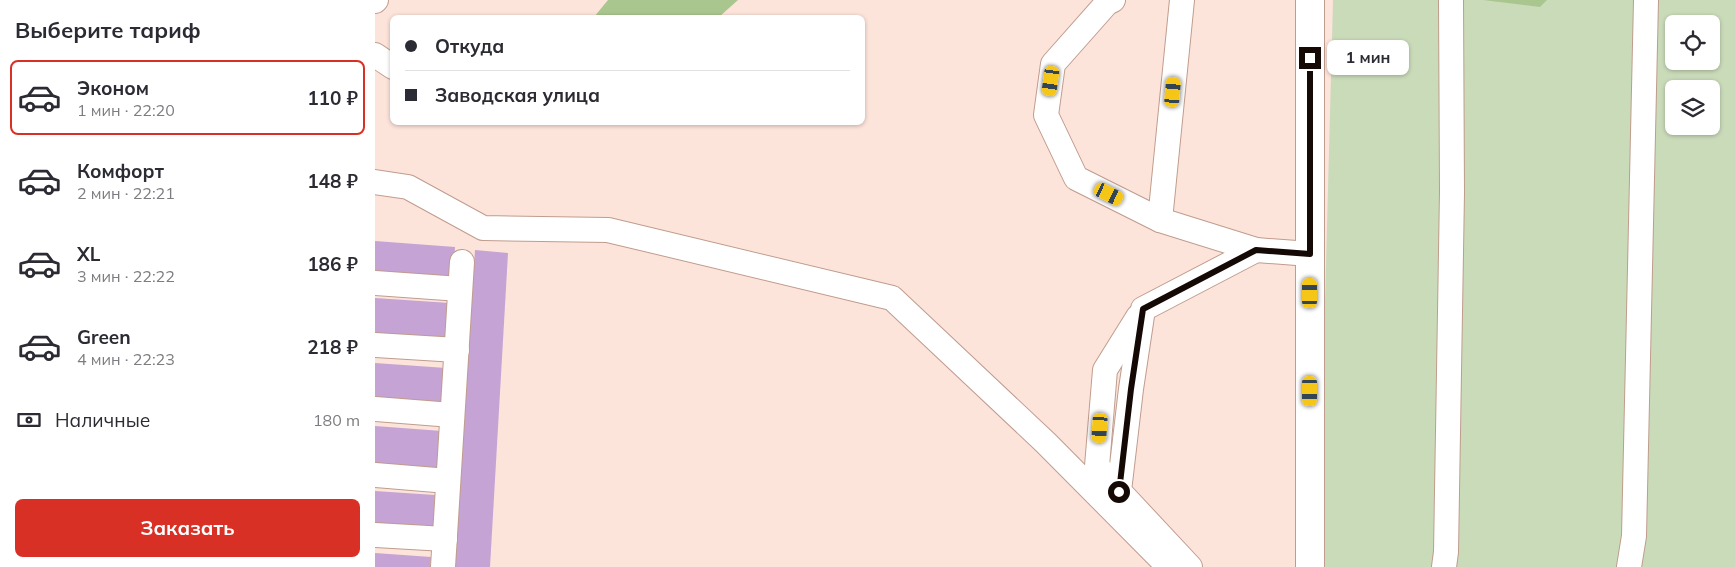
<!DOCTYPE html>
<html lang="ru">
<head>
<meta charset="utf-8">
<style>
	body { margin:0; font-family:Mulish,sans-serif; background:#f2f2f3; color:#2b2b33; height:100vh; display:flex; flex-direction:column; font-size:19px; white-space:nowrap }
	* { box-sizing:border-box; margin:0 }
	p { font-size:16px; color:#7c7c81 }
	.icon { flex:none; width:28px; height:28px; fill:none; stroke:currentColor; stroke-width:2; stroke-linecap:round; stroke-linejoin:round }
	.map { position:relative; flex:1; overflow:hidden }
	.sheet { display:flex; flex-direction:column; background:#fff; width:375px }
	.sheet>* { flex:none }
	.banner { position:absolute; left:15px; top:15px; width:475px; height:110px; border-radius:8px; box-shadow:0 1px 4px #0004; display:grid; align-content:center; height:110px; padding:0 15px; background:#fff }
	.buttons { position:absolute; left:1290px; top:15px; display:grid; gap:10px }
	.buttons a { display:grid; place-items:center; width:55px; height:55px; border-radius:8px; background:#fff; box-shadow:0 1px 4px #0004; font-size:25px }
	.end { position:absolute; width:22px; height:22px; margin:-11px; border:6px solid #150905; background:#fff; box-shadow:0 0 0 2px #fff }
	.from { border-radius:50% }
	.bubble { position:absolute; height:35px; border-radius:8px; background:#fff; box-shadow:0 1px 4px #0004; font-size:16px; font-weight:700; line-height:35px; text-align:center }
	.car { position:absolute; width:15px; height:30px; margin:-15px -8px; border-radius:6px; box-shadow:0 0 4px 1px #0007; background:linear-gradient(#f5c518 24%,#345 0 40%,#f5c518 0 76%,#345 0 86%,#f5c518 0) }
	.banner b { display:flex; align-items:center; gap:18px; height:48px; font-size:19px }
	.banner b+b { border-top:1px solid #e1e1e2 }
	.banner i { width:12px; height:12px; background:#2b2b33 }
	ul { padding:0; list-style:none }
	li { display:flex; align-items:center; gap:15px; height:75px; margin:0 10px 8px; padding:0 5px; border:2px solid transparent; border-radius:8px }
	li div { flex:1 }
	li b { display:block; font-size:19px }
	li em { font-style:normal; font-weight:700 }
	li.selected { border-color:#d93025 }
	li>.icon { width:45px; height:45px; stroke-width:1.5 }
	h2 { padding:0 15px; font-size:22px; line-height:60px }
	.pay { display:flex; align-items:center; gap:12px; height:55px; padding:0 15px; font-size:19px }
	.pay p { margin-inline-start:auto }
	.action { display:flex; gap:10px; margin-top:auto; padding:10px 15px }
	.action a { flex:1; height:58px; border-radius:8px; background:#d93025; color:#fff; font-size:20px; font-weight:700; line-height:58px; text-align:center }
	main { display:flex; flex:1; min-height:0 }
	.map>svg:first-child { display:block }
</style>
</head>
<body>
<main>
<section class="sheet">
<h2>Выберите тариф</h2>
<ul>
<li class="selected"><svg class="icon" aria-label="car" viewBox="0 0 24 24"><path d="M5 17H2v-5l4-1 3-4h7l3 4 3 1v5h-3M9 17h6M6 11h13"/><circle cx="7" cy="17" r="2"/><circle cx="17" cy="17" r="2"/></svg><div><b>Эконом</b><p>1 мин · 22:20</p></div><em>110 ₽</em></li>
<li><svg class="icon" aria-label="car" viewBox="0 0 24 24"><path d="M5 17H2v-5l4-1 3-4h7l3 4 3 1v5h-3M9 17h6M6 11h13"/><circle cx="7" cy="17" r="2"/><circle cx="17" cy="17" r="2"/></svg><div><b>Комфорт</b><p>2 мин · 22:21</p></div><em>148 ₽</em></li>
<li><svg class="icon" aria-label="car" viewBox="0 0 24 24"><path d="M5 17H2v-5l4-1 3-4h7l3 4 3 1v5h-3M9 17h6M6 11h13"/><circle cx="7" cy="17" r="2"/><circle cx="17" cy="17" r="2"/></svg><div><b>XL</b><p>3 мин · 22:22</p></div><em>186 ₽</em></li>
<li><svg class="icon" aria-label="car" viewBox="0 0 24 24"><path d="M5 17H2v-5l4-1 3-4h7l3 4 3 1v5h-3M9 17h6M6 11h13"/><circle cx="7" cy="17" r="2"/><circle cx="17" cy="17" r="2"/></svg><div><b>Green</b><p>4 мин · 22:23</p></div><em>218 ₽</em></li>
</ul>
<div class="pay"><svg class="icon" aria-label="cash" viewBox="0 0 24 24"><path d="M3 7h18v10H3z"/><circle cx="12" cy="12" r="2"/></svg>Наличные<p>180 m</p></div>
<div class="action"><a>Заказать</a></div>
</section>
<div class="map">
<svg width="1360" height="567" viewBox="0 0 1360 567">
	<rect width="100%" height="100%" fill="#fce4db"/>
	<path fill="#cadbba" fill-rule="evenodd" d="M958,0H1360V567H943ZM1299,24H1336V61H1299ZM1299,89H1336V126H1299Z"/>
	<g fill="#aac68f">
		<polygon points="233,0 363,0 344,17 219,17"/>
		<polygon points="1108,0 1172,0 1165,7"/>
	</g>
	<g fill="#c5a3d5">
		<polygon points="0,241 80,247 78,279 0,273"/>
		<polygon points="100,250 133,253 115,567 79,567"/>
		<polygon points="0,298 75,303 73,341 0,336"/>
		<polygon points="0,363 71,368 68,406 0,401"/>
		<polygon points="0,426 67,431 65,469 0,464"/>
		<polygon points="0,491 60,495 58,533 0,528"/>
		<polygon points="0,553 56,557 55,567 0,567"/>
	</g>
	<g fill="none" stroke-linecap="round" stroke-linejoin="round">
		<defs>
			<g id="minor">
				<polyline points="738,0 732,3 678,64 671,115 701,178 785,220 881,250 935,254"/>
				<polyline points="0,1 1,0"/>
				<polyline points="0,55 18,67"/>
				<polyline points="0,182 33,187 108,228 233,230 517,298 671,443 794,567"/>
				<polyline points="785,220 807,0"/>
				<polyline points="0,283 85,289"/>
				<polyline points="0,345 82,350"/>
				<polyline points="0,409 77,415"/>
				<polyline points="0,475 73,481"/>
				<polyline points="744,491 722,466 730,370 763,317"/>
				<polyline points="0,535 70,539"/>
				<polyline points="68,567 87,262"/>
				<polyline points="815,567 744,491 756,389 768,309 881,250"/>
				<polyline points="1069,567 1071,552 1077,192 1076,0"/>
				<polyline points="1254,567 1259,536 1271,0"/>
			</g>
			<polyline id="major" points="935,567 935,0"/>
		</defs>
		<use href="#minor" stroke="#c09c8d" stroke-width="26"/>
		<use href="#major" stroke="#c09c8d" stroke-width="30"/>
		<use href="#minor" stroke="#fff" stroke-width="24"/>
		<use href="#major" stroke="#fff" stroke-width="28"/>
	</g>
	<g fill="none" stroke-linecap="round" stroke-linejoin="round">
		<polyline stroke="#150905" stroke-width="6" points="744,492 756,389 768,309 881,250 935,254 935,58"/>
	</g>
</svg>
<div class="buttons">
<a><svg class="icon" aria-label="locate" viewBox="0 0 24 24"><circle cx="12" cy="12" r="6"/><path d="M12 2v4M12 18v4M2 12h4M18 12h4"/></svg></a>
<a><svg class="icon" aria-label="layers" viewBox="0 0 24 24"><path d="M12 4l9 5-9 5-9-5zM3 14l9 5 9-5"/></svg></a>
</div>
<i class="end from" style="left:744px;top:492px"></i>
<i class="end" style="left:935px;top:58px"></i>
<div class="bubble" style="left:952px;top:40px;width:82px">1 мин</div>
<i class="car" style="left:676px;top:81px;rotate:188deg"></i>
<i class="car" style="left:798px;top:92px;rotate:5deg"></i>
<i class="car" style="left:734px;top:194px;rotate:116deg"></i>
<i class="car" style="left:935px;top:293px;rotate:0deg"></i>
<i class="car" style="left:935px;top:391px;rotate:180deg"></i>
<i class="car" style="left:725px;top:428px;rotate:184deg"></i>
<div class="banner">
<b><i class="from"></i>Откуда</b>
<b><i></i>Заводская улица</b>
</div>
</div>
</main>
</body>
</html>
